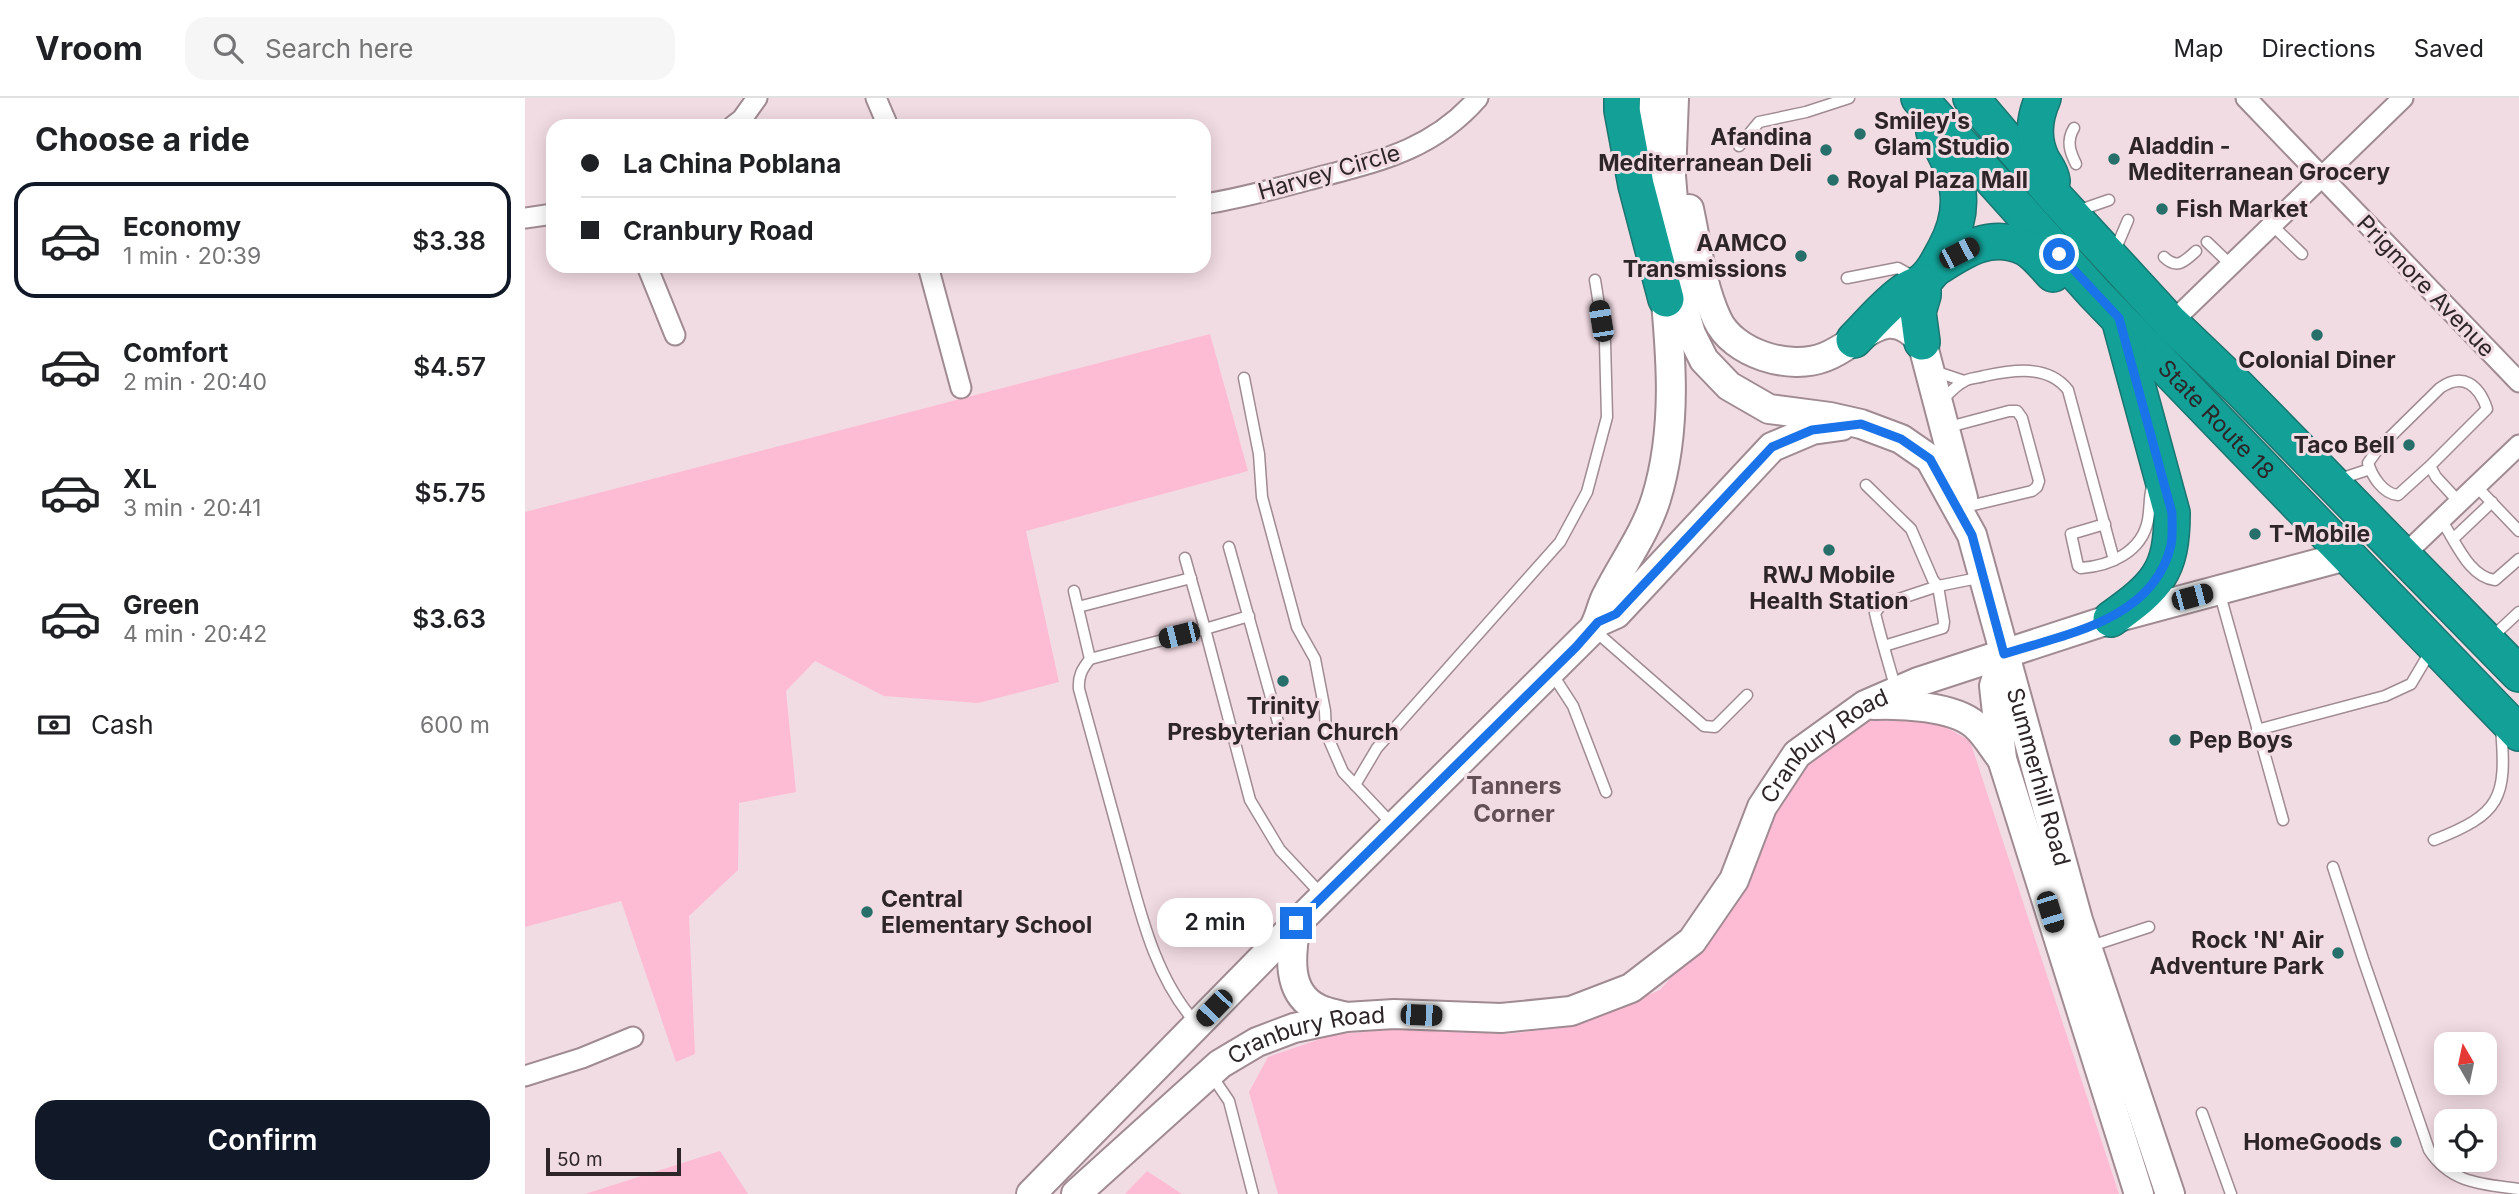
<!DOCTYPE html>
<html lang="en">
<head>
<meta charset="utf-8">
<style>
	body { margin:0; font-family:Inter,sans-serif; background:#f6f6f6; color:#202124; height:100vh; display:flex; flex-direction:column; font-size:26px; white-space:nowrap }
	* { box-sizing:border-box; margin:0 }
	p { font-size:23px; color:#757577 }
	.icon { flex:none; width:38px; height:38px; fill:none; stroke:currentColor; stroke-width:2; stroke-linecap:round; stroke-linejoin:round }
	.map { position:relative; flex:1; overflow:hidden }
	.details { display:flex; flex-direction:column; background:#fff; width:525px }
	.details>* { flex:none }
	.hud { position:absolute; left:21px; top:21px; width:665px; height:154px; border-radius:21px; box-shadow:0 4px 18px #0003; display:grid; align-content:center; height:154px; padding:0 35px; background:#fff }
	.needle { width:46px; rotate:351deg }
	.buttons { position:absolute; left:1909px; top:934px; display:grid; gap:14px }
	.buttons a { display:grid; place-items:center; width:63px; height:63px; border-radius:14px; background:#fff; box-shadow:0 4px 18px #0003; font-size:35px }
	.scale { position:absolute; left:21px; bottom:18px; width:135px; box-sizing:border-box; padding-left:7px; border:4px solid #2d2528; border-top:0; font-size:19px; line-height:24px; white-space:nowrap; color:#2d2528; -webkit-text-stroke:5px #f2dce3; paint-order:stroke }
	.end { position:absolute; width:32px; height:32px; margin:-16px; border:9px solid #1a73e8; background:#fff; box-shadow:0 0 0 4px #fff }
	.from { border-radius:50% }
	.bubble { position:absolute; height:49px; border-radius:21px; background:#fff; box-shadow:0 4px 18px #0003; font-size:23px; font-weight:600; line-height:49px; text-align:center }
	.car { position:absolute; width:21px; height:42px; margin:-21px -10px; border-radius:9px; box-shadow:0 0 5px 2px #0007; background:linear-gradient(#222 24%,#8ab4d8 0 40%,#222 0 76%,#8ab4d8 0 86%,#222 0) }
	.hud b { display:flex; align-items:center; gap:24px; height:66px; font-size:26px }
	.hud b+b { border-top:2px solid #e0e0e0 }
	.hud i { width:18px; height:18px; background:#202124 }
	ul { padding:0; list-style:none }
	li { display:flex; align-items:center; gap:21px; height:116px; margin:0 14px 10px; padding:0 21px; border:4px solid transparent; border-radius:21px }
	li div { flex:1 }
	li b { display:block; font-size:26px }
	li em { font-style:normal; font-weight:600 }
	li.selected { border-color:#111827 }
	li>.icon { width:63px; height:63px; stroke-width:1.5 }
	h2 { padding:0 35px; font-size:32px; line-height:84px }
	.pay { display:flex; align-items:center; gap:18px; height:77px; padding:0 35px; font-size:26px }
	.pay p { margin-inline-start:auto }
	.action { display:flex; gap:14px; margin-top:auto; padding:14px 35px }
	.action a { flex:1; height:80px; border-radius:21px; background:#111827; color:#fff; font-size:28px; font-weight:600; line-height:80px; text-align:center }
	header { display:flex; align-items:center; gap:42px; box-sizing:border-box; height:98px; padding:0 35px; background:#fff; border-bottom:2px solid #e0e0e0 }
	header strong { font-size:33px }
	nav { display:flex; gap:38px; margin-inline-start:auto; font-size:24px }
	.search { width:490px; height:63px; background:#f6f6f6; display:flex; align-items:center; gap:18px; box-sizing:border-box; padding:0 24px; border-radius:21px; color:#757577; font-size:26px }
	main { display:flex; flex:1; min-height:0 }
	.map>svg:first-child { display:block }
</style>
</head>
<body>
<header>
<strong>Vroom</strong>
<div class="search"><svg class="icon" aria-label="search" viewBox="0 0 24 24"><circle cx="10" cy="10" r="6"/><path d="M15 15l6 6"/></svg>Search here</div>
<nav><a>Map</a><a>Directions</a><a>Saved</a></nav>
</header>
<main>
<section class="details">
<h2>Choose a ride</h2>
<ul>
<li class="selected"><svg class="icon" aria-label="car" viewBox="0 0 24 24"><path d="M5 17H2v-5l4-1 3-4h7l3 4 3 1v5h-3M9 17h6M6 11h13"/><circle cx="7" cy="17" r="2"/><circle cx="17" cy="17" r="2"/></svg><div><b>Economy</b><p>1 min · 20:39</p></div><em>$3.38</em></li>
<li><svg class="icon" aria-label="car" viewBox="0 0 24 24"><path d="M5 17H2v-5l4-1 3-4h7l3 4 3 1v5h-3M9 17h6M6 11h13"/><circle cx="7" cy="17" r="2"/><circle cx="17" cy="17" r="2"/></svg><div><b>Comfort</b><p>2 min · 20:40</p></div><em>$4.57</em></li>
<li><svg class="icon" aria-label="car" viewBox="0 0 24 24"><path d="M5 17H2v-5l4-1 3-4h7l3 4 3 1v5h-3M9 17h6M6 11h13"/><circle cx="7" cy="17" r="2"/><circle cx="17" cy="17" r="2"/></svg><div><b>XL</b><p>3 min · 20:41</p></div><em>$5.75</em></li>
<li><svg class="icon" aria-label="car" viewBox="0 0 24 24"><path d="M5 17H2v-5l4-1 3-4h7l3 4 3 1v5h-3M9 17h6M6 11h13"/><circle cx="7" cy="17" r="2"/><circle cx="17" cy="17" r="2"/></svg><div><b>Green</b><p>4 min · 20:42</p></div><em>$3.63</em></li>
</ul>
<div class="pay"><svg class="icon" aria-label="cash" viewBox="0 0 24 24"><path d="M3 7h18v10H3z"/><circle cx="12" cy="12" r="2"/></svg>Cash<p>600 m</p></div>
<div class="action"><a>Confirm</a></div>
</section>
<div class="map">
<svg width="1994" height="1096" viewBox="0 0 1994 1096">
	<rect width="100%" height="100%" fill="#f2dce3"/>
	<g fill="#fdbcd3">
		<polygon points="685,236 723,373 501,433 534,584 453,605 359,598 290,563 261,593 271,694 214,705 213,772 164,818 170,956 151,964 96,803 0,829 0,414"/>
		<polygon points="1344,615 1407,621 1445,643 1594,1096 753,1096 724,994 743,959 807,937 880,930 983,936 1049,928 1135,892 1216,799 1250,710 1284,661"/>
		<polygon points="195,1053 223,1096 60,1096"/>
		<polygon points="622,1073 657,1096 600,1096"/>
	</g>
	<g fill="none" stroke-linecap="round" stroke-linejoin="round">
		<defs>
			<g id="lane">
				<path d="M1549,30C1541,43 1545,54 1551,66"/>
				<polyline points="1214,48 1234,24 1281,14 1324,0"/>
				<polyline points="1552,113 1584,102"/>
				<polyline points="1747,127 1777,156"/>
				<polyline points="1682,144 1706,167"/>
				<polyline points="1589,155 1603,122"/>
				<path d="M1639,159C1652,172 1660,163 1671,153"/>
				<polyline points="1322,180 1373,170 1389,179"/>
				<polyline points="1409,273 1439,283"/>
				<polyline points="719,280 734,356 737,399 772,529 790,561 800,613 801,635 818,674 868,727"/>
				<path d="M1417,302C1423,297 1430,288 1438,284C1443,280 1453,280 1459,278C1488,272 1523,266 1543,292L1589,462"/>
				<polyline points="1420,330 1484,313 1492,313 1497,320 1514,383 1512,389 1507,393 1440,409"/>
				<path d="M1905,368L1873,397C1858,396 1847,378 1843,365L1853,351L1915,290C1938,274 1954,287 1962,311L1905,368L1911,379L1934,404"/>
				<polyline points="1815,381 1845,371"/>
				<polyline points="1341,387 1386,431 1408,482 1413,488 1458,479"/>
				<polyline points="1951,388 1994,433"/>
				<path d="M1916,422C1930,441 1943,479 1970,482L1994,461"/>
				<path d="M1580,426L1546,436L1553,468L1556,470C1585,468 1617,454 1623,422C1625,411 1624,400 1627,389"/>
				<polyline points="1929,440 1967,404"/>
				<polyline points="704,449 756,635"/>
				<polyline points="549,493 565,561 680,531 660,460"/>
				<polyline points="1694,493 1758,722"/>
				<polyline points="553,509 666,480"/>
				<polyline points="724,518 680,531 725,702 755,752 798,798"/>
				<polyline points="1069,532 1179,628 1190,629 1222,597"/>
				<polyline points="1966,540 1994,514"/>
				<path d="M1359,548L1418,530L1419,524L1413,488L1356,507L1350,515C1356,541 1364,566 1371,592"/>
				<path d="M565,561C557,571 553,578 554,591C568,643 583,696 597,748C614,808 628,878 671,925"/>
				<polyline points="1026,574 1048,608 1081,694"/>
				<polyline points="1732,632 1860,598 1886,586 1905,554"/>
				<polyline points="830,687 852,650 1035,444 1062,394 1082,319 1080,244 1070,182"/>
				<path d="M1909,742C1976,716 1982,700 1976,630"/>
				<path d="M1808,769L1838,861L1904,1052C1926,1086 1958,1086 1994,1091"/>
				<polyline points="1563,849 1624,829"/>
				<polyline points="687,978 704,1003 728,1096"/>
				<polyline points="1677,1015 1706,1096"/>
			</g>
			<g id="street">
				<polyline points="351,0 363,28"/>
				<polyline points="1721,0 1994,284"/>
				<polyline points="208,28 217,21 232,0"/>
				<path d="M679,106C714,101 749,91 783,82C850,64 906,54 953,0"/>
				<polyline points="0,120 28,116"/>
				<polyline points="122,168 150,237"/>
				<polyline points="403,168 436,290"/>
				<polyline points="1646,225 1878,0"/>
				<polyline points="1879,457 1994,347"/>
				<polyline points="0,978 57,960 108,939"/>
			</g>
			<g id="secondary">
				<polyline points="1129,0 1126,56 1133,124"/>
				<path id="s1" d="M1149,0L1146,78L1156,201L1166,236L1179,262L1204,288L1244,311L1305,319L1336,326L1376,341L1405,361L1447,437L1553,822L1645,1096"/>
				<path d="M1164,111C1172,148 1176,186 1192,221C1208,256 1265,273 1300,259C1337,245 1361,201 1397,244L1438,400"/>
				<polyline points="1073,524 1091,516 1247,349 1287,332 1316,328"/>
				<polyline points="1478,559 1469,588 1477,661 1614,1096"/>
				<path d="M1349,607C1376,606 1428,608 1450,627C1460,635 1468,650 1477,661"/>
				<path d="M771,826C766,855 760,896 794,911C802,915 812,916 821,919"/>
				<path d="M506,1096L771,826L1068,531C1075,520 1076,508 1082,497C1098,465 1120,436 1131,401C1153,330 1146,255 1139,182"/>
				<path id="s2" d="M551,1096L695,966L732,944L769,930L821,919L869,916L976,920L1046,913L1106,890L1167,843L1209,782L1237,709L1272,656L1340,607L1393,584L1586,521L1821,458"/>
			</g>
			<g id="highway">
				<polyline points="1097,0 1097,12 1111,87 1141,201"/>
				<path id="s3" d="M1394,0L1569,195L1994,635"/>
				<polyline points="1446,0 1531,100 1646,225 1715,291 1994,576"/>
				<path d="M1518,0C1509,20 1507,42 1517,62C1521,69 1526,74 1527,83"/>
				<path d="M1411,170C1439,152 1465,134 1499,149C1510,154 1520,168 1528,176"/>
				<path d="M1329,242C1345,226 1361,206 1380,193C1386,188 1394,187 1399,182C1409,174 1414,162 1420,151C1445,105 1432,76 1409,34"/>
				<polyline points="1397,244 1393,214 1398,197 1398,184"/>
				<path d="M1586,521C1632,488 1647,474 1647,415L1595,224"/>
			</g>
		</defs>
		<use href="#lane" stroke="#a08b92" stroke-width="13"/>
		<use href="#street" stroke="#a08b92" stroke-width="23"/>
		<use href="#secondary" stroke="#a08b92" stroke-width="32"/>
		<use href="#highway" stroke="#1b7570" stroke-width="38"/>
		<use href="#lane" stroke="#fff" stroke-width="10"/>
		<use href="#street" stroke="#fff" stroke-width="19"/>
		<use href="#secondary" stroke="#fff" stroke-width="28"/>
		<use href="#highway" stroke="#12a097" stroke-width="35"/>
	</g>
	<g fill="none" stroke-linecap="round" stroke-linejoin="round">
		<path stroke="#1a73e8" stroke-width="9" d="M771,825L1051,549L1073,524L1091,516L1247,349L1287,332L1336,326L1376,341L1405,361L1447,437L1479,556C1541,536 1629,522 1646,447C1648,437 1647,426 1647,415L1594,220L1534,156"/>
	</g>
	<g fill="#266f6a" stroke="#f2dce3" stroke-width="2.5">
		<circle cx="1335" cy="36" r="7"/>
		<circle cx="1301" cy="52" r="7"/>
		<circle cx="1589" cy="61" r="7"/>
		<circle cx="1308" cy="82" r="7"/>
		<circle cx="1637" cy="111" r="7"/>
		<circle cx="1276" cy="158" r="7"/>
		<circle cx="1792" cy="237" r="7"/>
		<circle cx="1884" cy="347" r="7"/>
		<circle cx="1730" cy="436" r="7"/>
		<circle cx="1304" cy="452" r="7"/>
		<circle cx="758" cy="583" r="7"/>
		<circle cx="1650" cy="642" r="7"/>
		<circle cx="342" cy="814" r="7"/>
		<circle cx="1813" cy="855" r="7"/>
		<circle cx="1871" cy="1044" r="7"/>
	</g>
	<g text-anchor="middle" stroke-width="6" stroke-linejoin="round" paint-order="stroke">
		<g font-size="23" font-weight="bold" fill="#2d2528" stroke="#f2dce3" text-anchor="start">
			<text x="1349" y="31">Smiley's<tspan x="1349" dy="26">Glam Studio</tspan></text>
			<text x="1287" y="47" text-anchor="end">Afandina<tspan x="1287" dy="26">Mediterranean Deli</tspan></text>
			<text x="1603" y="56">Aladdin -<tspan x="1603" dy="26">Mediterranean Grocery</tspan></text>
			<text x="1322" y="90">Royal Plaza Mall</text>
			<text x="1651" y="119">Fish Market</text>
			<text x="1262" y="153" text-anchor="end">AAMCO<tspan x="1262" dy="26">Transmissions</tspan></text>
			<text x="1792" y="270" text-anchor="middle">Colonial Diner</text>
			<text x="1870" y="355" text-anchor="end">Taco Bell</text>
			<text x="1744" y="444">T-Mobile</text>
			<text x="1304" y="485" text-anchor="middle">RWJ Mobile<tspan x="1304" dy="26">Health Station</tspan></text>
			<text x="758" y="616" text-anchor="middle">Trinity<tspan x="758" dy="26">Presbyterian Church</tspan></text>
			<text x="1664" y="650">Pep Boys</text>
			<text x="356" y="809">Central<tspan x="356" dy="26">Elementary School</tspan></text>
			<text x="1799" y="850" text-anchor="end">Rock 'N' Air<tspan x="1799" dy="26">Adventure Park</tspan></text>
			<text x="1857" y="1052" text-anchor="end">HomeGoods</text>
		</g>
		<g font-size="23" fill="#2d2528" stroke="#f2dce3">
			<text transform="translate(804 74) rotate(-16)" y="8">Harvey Circle</text>
			<text transform="translate(1901 188) rotate(46)" y="8">Prigmore Avenue</text>
			<text dy="8" stroke="none"><textPath href="#s3" startOffset="438">State Route 18</textPath></text>
			<text dy="8" stroke="none"><textPath href="#s2" startOffset="938">Cranbury Road</textPath></text>
			<text dy="8" stroke="none"><textPath href="#s1" startOffset="858">Summerhill Road</textPath></text>
			<text dy="8" stroke="none"><textPath href="#s2" startOffset="287">Cranbury Road</textPath></text>
		</g>
		<g font-size="24" font-weight="bold" fill="#635057" stroke="#f2dce3">
			<text x="989" y="696">Tanners<tspan x="989" dy="28">Corner</tspan></text>
		</g>
	</g>
</svg>
<div class="buttons">
<a><svg class="needle" viewBox="-14 -14 28 28"><path d="M0-13l5 13h-10z" fill="#e53935"/><path d="M0 13l5-13h-10z" fill="#757577"/></svg></a>
<a><svg class="icon" aria-label="locate" viewBox="0 0 24 24"><circle cx="12" cy="12" r="6"/><path d="M12 2v4M12 18v4M2 12h4M18 12h4"/></svg></a>
</div>
<div class="scale">50 m</div>
<i class="end from" style="left:1534px;top:156px"></i>
<i class="end" style="left:771px;top:825px"></i>
<div class="bubble" style="left:632px;top:800px;width:116px">2 min</div>
<i class="car" style="left:1434px;top:155px;rotate:63deg"></i>
<i class="car" style="left:1076px;top:223px;rotate:351deg"></i>
<i class="car" style="left:1667px;top:499px;rotate:75deg"></i>
<i class="car" style="left:654px;top:537px;rotate:256deg"></i>
<i class="car" style="left:1525px;top:814px;rotate:163deg"></i>
<i class="car" style="left:689px;top:910px;rotate:224deg"></i>
<i class="car" style="left:896px;top:917px;rotate:92deg"></i>
<div class="hud">
<b><i class="from"></i>La China Poblana</b>
<b><i></i>Cranbury Road</b>
</div>
</div>
</main>
</body>
</html>
